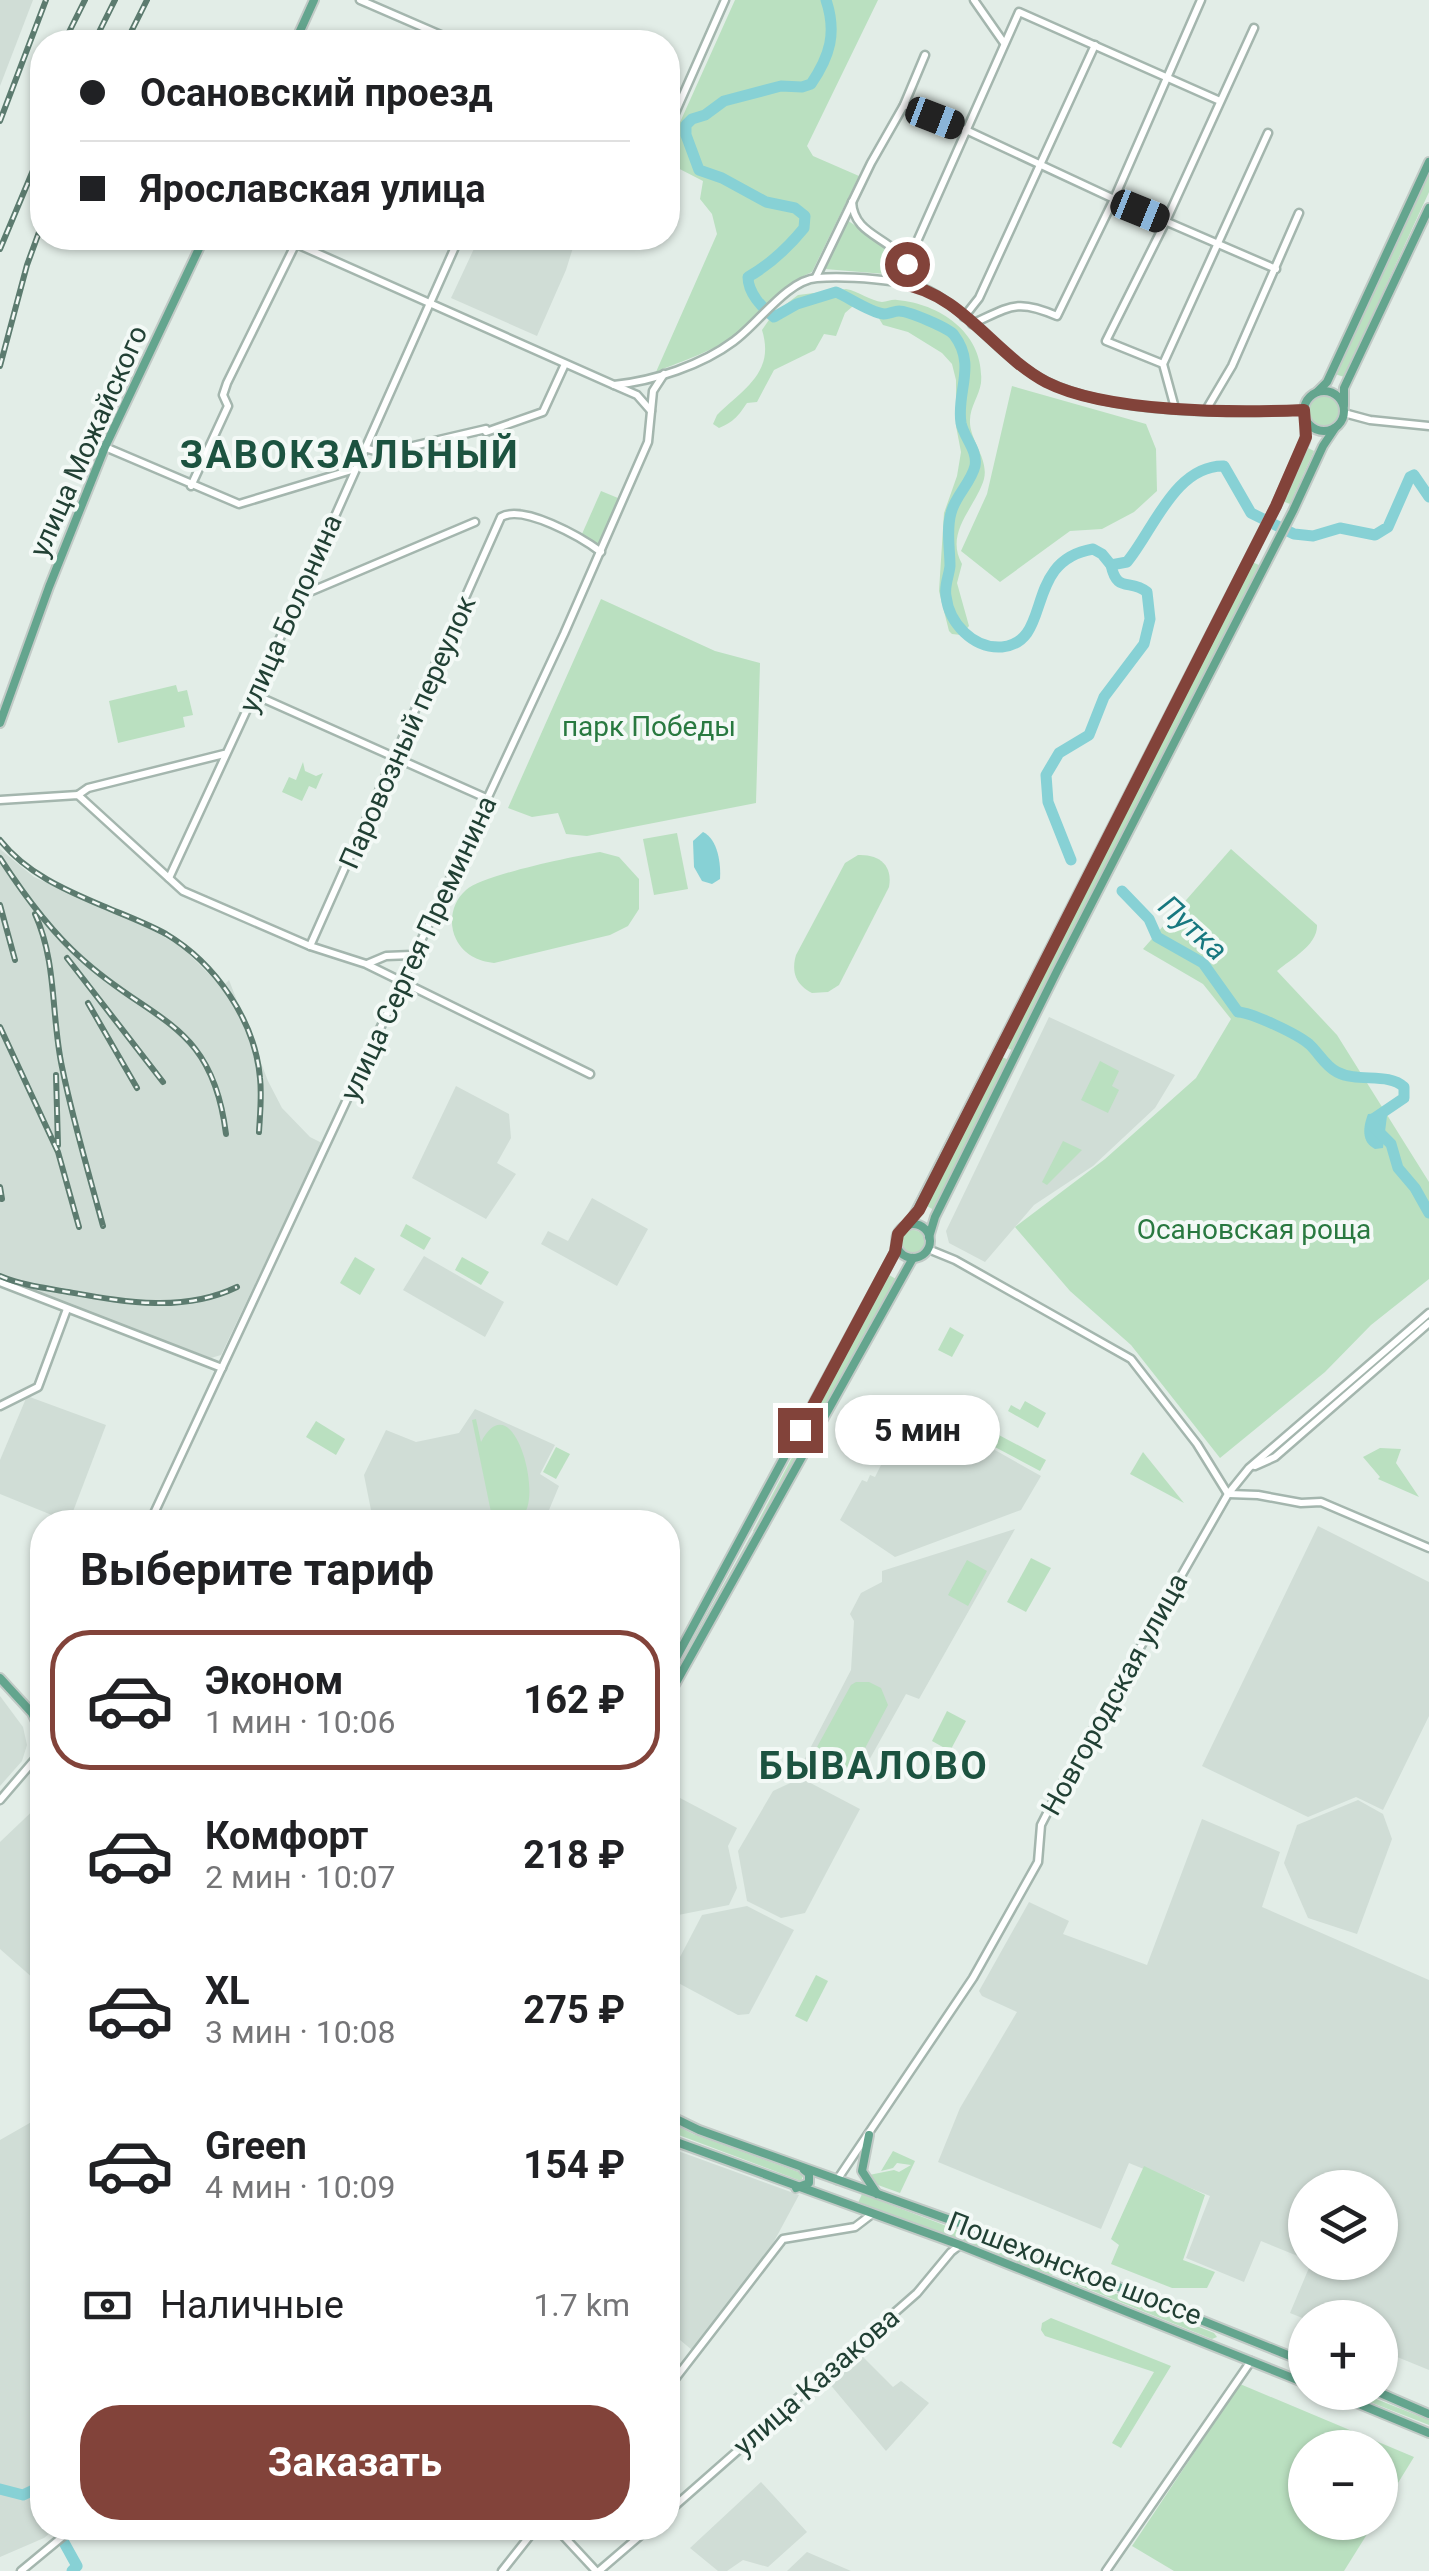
<!DOCTYPE html>
<html lang="ru">
<head>
<meta charset="utf-8">
<style>
	body { margin:0; font-family:Roboto,sans-serif; background:#f2f2f2; color:#202124; height:100vh; display:flex; flex-direction:column; font-size:38px; white-space:nowrap }
	* { box-sizing:border-box; margin:0 }
	p { font-size:32px; color:#757577 }
	.icon { flex:none; width:55px; height:55px; fill:none; stroke:currentColor; stroke-width:2; stroke-linecap:round; stroke-linejoin:round }
	.map { position:relative; flex:1; overflow:hidden }
	.side { position:absolute; left:30px; top:1510px; width:650px; height:1030px; display:flex; flex-direction:column; background:#fff; border-radius:40px; box-shadow:0 2px 8px #0004 }
	.side>* { flex:none }
	.banner { position:absolute; left:30px; top:30px; width:650px; height:220px; border-radius:40px; box-shadow:0 2px 8px #0004; display:grid; align-content:center; height:220px; padding:0 50px; background:#fff }
	.fabs { position:absolute; left:1288px; top:2170px; display:grid; gap:20px }
	.fabs a { display:grid; place-items:center; width:110px; height:110px; border-radius:50%; background:#fff; box-shadow:0 2px 8px #0004; font-size:50px }
	.end { position:absolute; width:45px; height:45px; margin:-22px; border:12px solid #82433a; background:#fff; box-shadow:0 0 0 5px #fff }
	.from { border-radius:50% }
	.bubble { position:absolute; height:70px; border-radius:35px; background:#fff; box-shadow:0 2px 8px #0004; font-size:32px; font-weight:700; line-height:70px; text-align:center }
	.car { position:absolute; width:30px; height:60px; margin:-30px -15px; border-radius:12px; box-shadow:0 0 8px 2px #0007; background:linear-gradient(#222 24%,#8ab4d8 0 40%,#222 0 76%,#8ab4d8 0 86%,#222 0) }
	.banner b { display:flex; align-items:center; gap:35px; height:95px; font-size:38px }
	.banner b+b { border-top:2px solid #e0e0e0 }
	.banner i { width:25px; height:25px; background:#202124 }
	ul { padding:0; list-style:none }
	li { display:flex; align-items:center; gap:30px; height:140px; margin:0 20px 15px; padding:0 30px; border:5px solid transparent; border-radius:40px }
	li div { flex:1 }
	li b { display:block; font-size:38px }
	li em { font-style:normal; font-weight:700 }
	li.on { border-color:#82433a }
	li>.icon { width:90px; height:90px; stroke-width:1.5 }
	h2 { padding:0 50px; font-size:45px; line-height:120px }
	.pay { display:flex; align-items:center; gap:25px; height:110px; padding:0 50px; font-size:38px }
	.pay p { margin-inline-start:auto }
	.button { display:flex; gap:20px; margin-top:auto; padding:20px 50px }
	.button a { flex:1; height:115px; border-radius:40px; background:#82433a; color:#fff; font-size:40px; font-weight:700; line-height:115px; text-align:center }
	.map>svg:first-child { display:block }
</style>
</head>
<body>
<div class="map">
<svg width="1429" height="2571" viewBox="0 0 1429 2571">
	<rect width="100%" height="100%" fill="#e2ede7"/>
	<g fill="#d0ddd6">
		<polygon points="0,0 33,0 0,86"/>
		<polygon points="479,238 576,238 566,270 537,336 451,298"/>
		<polygon points="0,849 34,877 152,930 182,947 222,987 229,980 268,1081 282,1108 310,1137 322,1143 221,1355 211,1358 0,1278"/>
		<polygon points="1049,1017 1175,1075 1155,1108 1093,1166 1034,1205 985,1262 949,1243 946,1231"/>
		<polygon points="456,1086 509,1114 511,1138 497,1163 516,1174 486,1219 412,1178"/>
		<polygon points="592,1198 648,1229 617,1286 541,1244 548,1231 568,1241"/>
		<polygon points="424,1256 504,1302 485,1337 403,1290"/>
		<polygon points="27,1396 106,1425 69,1522 0,1494 0,1460"/>
		<polygon points="475,1409 555,1445 540,1474 559,1486 544,1522 364,1522 371,1510 364,1475 386,1430 416,1442 459,1433"/>
		<polygon points="936,1426 956,1436 970,1436 1041,1476 1021,1510 895,1557 840,1520 862,1480 867,1482 870,1475 875,1477 896,1435 923,1449"/>
		<polygon points="1318,1526 1429,1582 1429,1716 1383,1810 1356,1797 1308,1817 1202,1766"/>
		<polygon points="1015,1529 919,1699 906,1694 863,1771 837,1782 802,1764 851,1670 854,1621 850,1614 861,1593 882,1582 882,1571"/>
		<polygon points="0,1696 23,1727 27,1745 22,1761 0,1786"/>
		<polygon points="801,1778 860,1809 805,1913 781,1918 747,1901 738,1851 773,1791"/>
		<polygon points="680,1798 737,1828 728,1846 737,1888 729,1905 668,1917 668,1822"/>
		<polygon points="1358,1800 1383,1814 1392,1839 1357,1934 1308,1918 1284,1863 1297,1825"/>
		<polygon points="42,1802 42,1986 0,1949 0,1842"/>
		<polygon points="1202,1819 1280,1852 1262,1907 1429,1980 1429,2370 1380,2350 1380,2318 1305,2319 1290,2313 1311,2263 1380,2262 1380,2188 1305,2188 1305,2259 1261,2241 1244,2282 1186,2258 1210,2196 1129,2163 1101,2229 938,2162 960,2108 1017,2012 982,1996 979,1991 1029,1902 1069,1921 1063,1934 1147,1965"/>
		<polygon points="747,1906 794,1930 749,2014 738,2015 669,1978 702,1915"/>
		<polygon points="42,2116 42,2528 56,2528 44,2538 0,2557 0,2140"/>
		<polygon points="678,2151 799,2195 771,2247 692,2350 668,2330 668,2162 673,2152"/>
		<polygon points="861,2355 893,2387 901,2381 929,2403 886,2451 828,2382"/>
		<polygon points="761,2482 807,2532 768,2567 743,2560 727,2571 718,2571 690,2548"/>
		<polygon points="807,2552 851,2571 787,2571"/>
	</g>
	<g fill="#bae0c0">
		<path d="M735,0H878L807,146L813,156L859,176L812,272C784,283 764,312 740,331C716,351 684,360 656,372L717,234L712,214L700,199L703,181L668,163V149Z"/>
		<polygon points="1429,170 1429,192 1344,377 1335,374"/>
		<polygon points="847,220 884,245 887,251 885,274 825,269"/>
		<path d="M846,289C858,291 871,301 882,302C887,302 892,299 897,300C942,304 985,335 981,383C979,396 970,407 970,420C969,440 989,458 984,479C976,507 944,532 962,564L957,583L969,626L961,635L952,634L949,631L939,591L944,513L957,476L961,452L956,426V380L952,364L942,353L908,332L883,325L875,312L853,306L845,313L836,336L824,334L815,350L774,370L757,402L747,403C738,416 735,421 719,428L713,424L717,415C745,388 775,372 762,330L773,314L798,295Z"/>
		<polygon points="1012,386 1146,424 1156,449 1157,491 1134,512 1102,529 1070,531 1000,582 961,551 987,494"/>
		<circle cx="1324" cy="411" r="15"/>
		<polygon points="1306,447 1314,451 1290,504 1282,501"/>
		<polygon points="601,491 618,498 598,546 582,534"/>
		<polygon points="1252,562 1259,565 1014,1051 1007,1048"/>
		<polygon points="601,599 715,651 760,663 756,803 587,836 566,834 558,813 532,817 508,808"/>
		<polygon points="176,685 178,692 187,690 193,715 183,717 185,727 118,743 109,701"/>
		<polygon points="303,762 305,771 316,776 323,773 316,789 309,786 302,801 282,792 289,777 296,780"/>
		<polygon points="677,833 688,889 654,895 643,839"/>
		<path d="M1231,849L1317,925C1318,945 1291,959 1277,971L1337,1035L1429,1182V1279L1371,1325L1325,1372L1220,1458L1131,1345L1070,1291L1015,1227L1105,1159L1196,1078L1231,1019L1203,984L1143,949Z"/>
		<path d="M600,852L619,857L639,879V909L628,926L610,935L494,963C478,961 464,955 456,939C448,923 452,902 466,890C482,875 575,856 600,852Z"/>
		<path d="M858,855C879,854 893,865 889,887L839,985L828,992L812,993C796,985 791,972 796,955L845,863Z"/>
		<polygon points="1002,1057 1009,1060 934,1210 927,1206"/>
		<polygon points="1100,1061 1119,1071 1112,1086 1119,1090 1108,1113 1081,1100"/>
		<polygon points="1063,1141 1082,1150 1047,1185 1042,1182"/>
		<polygon points="406,1224 431,1238 424,1250 400,1236"/>
		<circle cx="913" cy="1242" r="12"/>
		<polygon points="355,1257 375,1269 360,1295 340,1283"/>
		<polygon points="462,1257 489,1272 481,1285 455,1270"/>
		<polygon points="889,1275 896,1279 757,1533 753,1531"/>
		<polygon points="950,1327 964,1335 952,1357 938,1350"/>
		<polygon points="1025,1401 1046,1413 1038,1428 1008,1411 1011,1405 1020,1410"/>
		<path d="M476,1419L481,1442C520,1367 560,1564 495,1510L497,1522H493L472,1420Z"/>
		<polygon points="316,1421 345,1439 336,1455 306,1437"/>
		<polygon points="982,1426 1046,1460 1040,1471 974,1436"/>
		<polygon points="556,1447 570,1454 556,1479 543,1472"/>
		<polygon points="1380,1448 1401,1449 1396,1463 1419,1497 1378,1479 1380,1477 1363,1457"/>
		<polygon points="1143,1452 1184,1503 1130,1474"/>
		<polygon points="750,1537 755,1539 688,1660 683,1657"/>
		<polygon points="1031,1558 1051,1568 1026,1612 1007,1602"/>
		<polygon points="967,1560 987,1571 968,1606 948,1595"/>
		<polygon points="856,1682 869,1682 881,1688 888,1705 855,1767 837,1773 825,1766 817,1747 851,1685"/>
		<polygon points="947,1711 966,1721 950,1751 932,1741"/>
		<polygon points="816,1975 828,1981 807,2022 795,2016"/>
		<polygon points="668,2121 693,2134 804,2174 801,2181 668,2131"/>
		<polygon points="893,2151 915,2161 900,2193 878,2185 869,2175 894,2170 899,2172 911,2165 897,2163 893,2168 881,2171"/>
		<polygon points="1144,2166 1205,2195 1183,2260 1215,2272 1207,2288 1172,2288 1111,2264 1119,2245 1111,2239"/>
		<polygon points="862,2194 1055,2267 1056,2273 1051,2275 858,2203"/>
		<polygon points="1069,2275 1214,2333 1217,2337 1212,2339 1068,2281"/>
		<polygon points="1051,2318 1171,2366 1121,2448 1112,2443 1154,2372 1045,2336 1041,2330 1042,2323"/>
		<polygon points="1240,2384 1414,2457 1380,2512 1380,2448 1305,2448 1305,2522 1374,2523 1344,2571 1174,2571 1132,2546"/>
		<polygon points="1347,2393 1361,2393 1429,2420 1429,2425"/>
	</g>
	<g fill="#87d1d5">
		<path d="M703,832C718,839 721,864 720,879L712,884L702,881L694,867L693,841Z"/>
		<path d="M1381,1113L1387,1116L1383,1148L1375,1149C1361,1142 1363,1127 1368,1114Z"/>
	</g>
	<g fill="none" stroke-linecap="round" stroke-linejoin="round">
		<g stroke="#87d1d5" stroke-width="11">
			<path d="M826,0C837,33 830,56 811,84L802,87L781,86L724,101L705,115L692,119L686,125V135L699,170L722,178L766,202L795,208L805,216L804,228C787,249 769,265 748,277C748,293 762,308 774,317L797,304L836,292C850,298 869,312 884,314C889,314 894,311 899,311C908,311 949,328 954,335C977,365 956,392 961,423C964,438 978,450 975,466C971,483 955,496 951,513C946,530 950,549 950,566C949,576 944,586 946,596C949,623 973,649 1002,647C1054,642 1022,561 1093,549L1102,554L1111,565L1127,562C1153,531 1175,465 1224,466L1251,513L1294,534L1313,536L1340,528L1375,535L1388,527L1410,477L1414,475L1429,497"/>
			<path d="M1071,860L1048,802L1046,775L1059,753L1089,735L1104,697L1144,644L1150,619L1147,592C1130,578 1117,594 1111,565"/>
			<path d="M1122,891L1149,919L1157,937L1203,963L1238,1012C1253,1013 1297,1034 1309,1044C1319,1053 1325,1066 1337,1072C1358,1083 1388,1072 1404,1087V1098L1373,1119L1372,1125L1391,1144L1398,1168L1415,1188L1429,1213"/>
			<polyline points="0,2489 23,2495 42,2486"/>
			<polyline points="56,2528 77,2566 72,2571"/>
		</g>
		<defs>
			<g id="minor">
				<polyline points="360,0 457,42"/>
				<polyline points="974,0 1004,43"/>
				<polyline points="904,105 966,130 1114,199 1276,269"/>
				<polyline points="668,129 725,0"/>
				<path d="M852,202C854,236 890,236 907,264"/>
				<polyline points="283,238 614,385 637,395 651,411"/>
				<polyline points="816,277 871,163 904,105 925,55"/>
				<polyline points="902,284 907,264 1019,12 1220,101"/>
				<polyline points="964,317 979,298 1095,45"/>
				<path d="M972,324C1010,307 1016,298 1057,316L1114,199L1201,0"/>
				<polyline points="1163,364 1268,133"/>
				<path d="M614,385C654,381 702,365 734,341C758,324 787,280 817,278C844,276 906,279 929,291C974,315 1003,361 1049,383C1115,414 1231,414 1304,410"/>
				<polyline points="1175,408 1163,364 1106,341 1166,221 1254,28"/>
				<polyline points="1206,410 1232,366 1299,213"/>
				<polyline points="1344,413 1370,420 1429,426"/>
				<polyline points="486,432 543,412 565,364"/>
				<polyline points="105,447 239,504 355,469"/>
				<polyline points="364,448 383,453 486,429"/>
				<polyline points="191,486 228,406 223,395 227,383 296,243"/>
				<polyline points="300,596 475,522"/>
				<polyline points="253,694 486,798"/>
				<polyline points="78,795 88,788 224,754"/>
				<polyline points="0,800 78,795 183,891 310,946 366,964 590,1074"/>
				<polyline points="169,878 299,597 459,238"/>
				<path d="M310,946L501,517C523,504 581,537 601,552"/>
				<polyline points="367,964 386,956 412,955"/>
				<polyline points="933,1251 955,1260 1131,1359 1197,1444 1228,1494"/>
				<polyline points="0,1282 222,1368"/>
				<polyline points="0,1406 38,1387 67,1309"/>
				<polyline points="1255,1466 1275,1457 1429,1323"/>
				<polyline points="1229,1494 1258,1495 1301,1503 1321,1502 1429,1548"/>
				<polyline points="150,1522 564,634 648,442 653,391 664,374"/>
				<polyline points="0,1800 42,1751"/>
				<polyline points="837,2180 973,1978 1038,1862 1041,1825 1062,1784 1228,1494 1249,1468 1429,1313"/>
				<polyline points="668,2388 783,2239 855,2227 872,2214"/>
				<polyline points="668,2512 917,2293 951,2252 960,2245"/>
				<polyline points="556,2528 596,2571"/>
				<polyline points="261,2534 267,2528"/>
				<polyline points="21,2571 73,2528"/>
				<polyline points="502,2571 536,2528"/>
				<polyline points="599,2571 649,2528"/>
				<polyline points="1106,2571 1251,2361"/>
			</g>
			<g id="major">
				<polyline points="295,42 314,0"/>
				<circle cx="1324" cy="411" r="20"/>
				<polyline points="1318,391 1327,382 1429,162"/>
				<polyline points="1344,405 1344,388 1429,208"/>
				<polyline points="0,723 49,587 105,447 204,238"/>
				<circle cx="913" cy="1241" r="17"/>
				<polyline points="909,1225 1276,506 1305,441 1306,421"/>
				<polyline points="929,1237 935,1217 1057,971 1293,511 1323,446 1335,428"/>
				<polyline points="668,1673 895,1252 896,1244"/>
				<polyline points="0,1678 32,1713 42,1734"/>
				<polyline points="668,1697 913,1258"/>
				<polyline points="668,2115 699,2130 967,2226 1305,2362"/>
				<polyline points="869,2135 862,2171 877,2194"/>
				<polyline points="668,2139 960,2245 1305,2383"/>
				<polyline points="796,2188 809,2183 809,2174 804,2170"/>
				<polyline points="1330,2392 1429,2433"/>
				<polyline points="1378,2392 1429,2414"/>
			</g>
		</defs>
		<use href="#minor" stroke="#a4b6ae" stroke-width="11"/>
		<use href="#major" stroke="#c1cac6" stroke-width="12"/>
		<use href="#minor" stroke="#fff" stroke-width="6"/>
		<use href="#major" stroke="#64a58e" stroke-width="8"/>
		<defs>
			<g id="rail">
				<polyline points="64,42 85,0"/>
				<polyline points="94,42 115,0"/>
				<polyline points="126,42 147,0"/>
				<polyline points="0,121 46,0"/>
				<polyline points="0,249 42,149"/>
				<polyline points="0,366 27,265 42,224"/>
				<path d="M0,840C26,873 65,890 103,906C124,915 146,923 166,934C215,963 255,1020 260,1078C262,1096 260,1114 259,1132"/>
				<path d="M0,858C22,892 51,932 82,959C152,1023 212,1021 226,1134"/>
				<polyline points="0,905 15,960"/>
				<path d="M35,914C57,962 51,1016 62,1067C73,1121 89,1174 103,1226"/>
				<polyline points="67,958 163,1082"/>
				<polyline points="88,1003 137,1088"/>
				<polyline points="0,1027 58,1152 79,1227"/>
				<polyline points="56,1075 58,1145"/>
				<polyline points="0,1187 2,1199"/>
				<path d="M0,1276C21,1285 46,1288 68,1292C125,1302 183,1313 237,1287"/>
			</g>
		</defs>
		<use href="#rail" stroke="#5c7b6f" stroke-width="6"/>
		<use href="#rail" stroke="#f3f9f6" stroke-width="2.5" stroke-dasharray="8" stroke-linecap="butt"/>
	</g>
	<g fill="none" stroke-linecap="round" stroke-linejoin="round">
		<path stroke="#82433a" stroke-width="12" d="M800,1430L895,1252L898,1234L919,1210L1276,506L1306,437L1304,410C1235,413 1107,413 1046,382C995,355 961,293 902,284L907,264"/>
	</g>
	<g text-anchor="middle" stroke-width="8" stroke-linejoin="round" paint-order="stroke">
		<g font-size="28" fill="#214034" stroke="#f3f9f6">
			<text transform="translate(88 441) rotate(-66)" y="10">улица Можайского</text>
			<text transform="translate(290 613) rotate(-66)" y="10">улица Болонина</text>
			<text transform="translate(407 732) rotate(-66)" y="10">Паровозный переулок</text>
			<text transform="translate(418 948) rotate(-65)" y="10">улица Сергея Преминина</text>
			<text transform="translate(1114 1694) rotate(-61)" y="10">Новгородская улица</text>
			<text transform="translate(1075 2268) rotate(21)" y="10">Пошехонское шоссе</text>
			<text transform="translate(816 2381) rotate(-41)" y="10">улица Казакова</text>
		</g>
		<g font-size="28" fill="#297940" stroke="#f3f9f6">
			<text x="649" y="736">парк Победы</text>
			<text x="1254" y="1239">Осановская роща</text>
		</g>
		<g font-size="30" font-style="italic" fill="#17787f" stroke="#f3f9f6">
			<text transform="translate(1193 928) rotate(42)" y="10">Путка</text>
		</g>
		<g font-size="38" font-weight="bold" letter-spacing="2.5" fill="#1c5340" stroke="#f3f9f6">
			<text x="350" y="468">ЗАВОКЗАЛЬНЫЙ</text>
			<text x="874" y="1779">БЫВАЛОВО</text>
		</g>
	</g>
</svg>
<div class="fabs">
<a><svg class="icon" aria-label="layers" viewBox="0 0 24 24"><path d="M12 4l9 5-9 5-9-5zM3 14l9 5 9-5"/></svg></a>
<a>+</a>
<a>−</a>
</div>
<i class="end from" style="left:907px;top:264px"></i>
<i class="end" style="left:800px;top:1430px"></i>
<div class="bubble" style="left:835px;top:1395px;width:165px">5 мин</div>
<i class="car" style="left:935px;top:118px;rotate:111deg"></i>
<i class="car" style="left:1140px;top:211px;rotate:112deg"></i>
<div class="banner">
<b><i class="from"></i>Осановский проезд</b>
<b><i></i>Ярославская улица</b>
</div>
<section class="side">
<h2>Выберите тариф</h2>
<ul>
<li class="on"><svg class="icon" aria-label="car" viewBox="0 0 24 24"><path d="M5 17H2v-5l4-1 3-4h7l3 4 3 1v5h-3M9 17h6M6 11h13"/><circle cx="7" cy="17" r="2"/><circle cx="17" cy="17" r="2"/></svg><div><b>Эконом</b><p>1 мин · 10:06</p></div><em>162 ₽</em></li>
<li><svg class="icon" aria-label="car" viewBox="0 0 24 24"><path d="M5 17H2v-5l4-1 3-4h7l3 4 3 1v5h-3M9 17h6M6 11h13"/><circle cx="7" cy="17" r="2"/><circle cx="17" cy="17" r="2"/></svg><div><b>Комфорт</b><p>2 мин · 10:07</p></div><em>218 ₽</em></li>
<li><svg class="icon" aria-label="car" viewBox="0 0 24 24"><path d="M5 17H2v-5l4-1 3-4h7l3 4 3 1v5h-3M9 17h6M6 11h13"/><circle cx="7" cy="17" r="2"/><circle cx="17" cy="17" r="2"/></svg><div><b>XL</b><p>3 мин · 10:08</p></div><em>275 ₽</em></li>
<li><svg class="icon" aria-label="car" viewBox="0 0 24 24"><path d="M5 17H2v-5l4-1 3-4h7l3 4 3 1v5h-3M9 17h6M6 11h13"/><circle cx="7" cy="17" r="2"/><circle cx="17" cy="17" r="2"/></svg><div><b>Green</b><p>4 мин · 10:09</p></div><em>154 ₽</em></li>
</ul>
<div class="pay"><svg class="icon" aria-label="cash" viewBox="0 0 24 24"><path d="M3 7h18v10H3z"/><circle cx="12" cy="12" r="2"/></svg>Наличные<p>1.7 km</p></div>
<div class="button"><a>Заказать</a></div>
</section>
</div>
</body>
</html>
